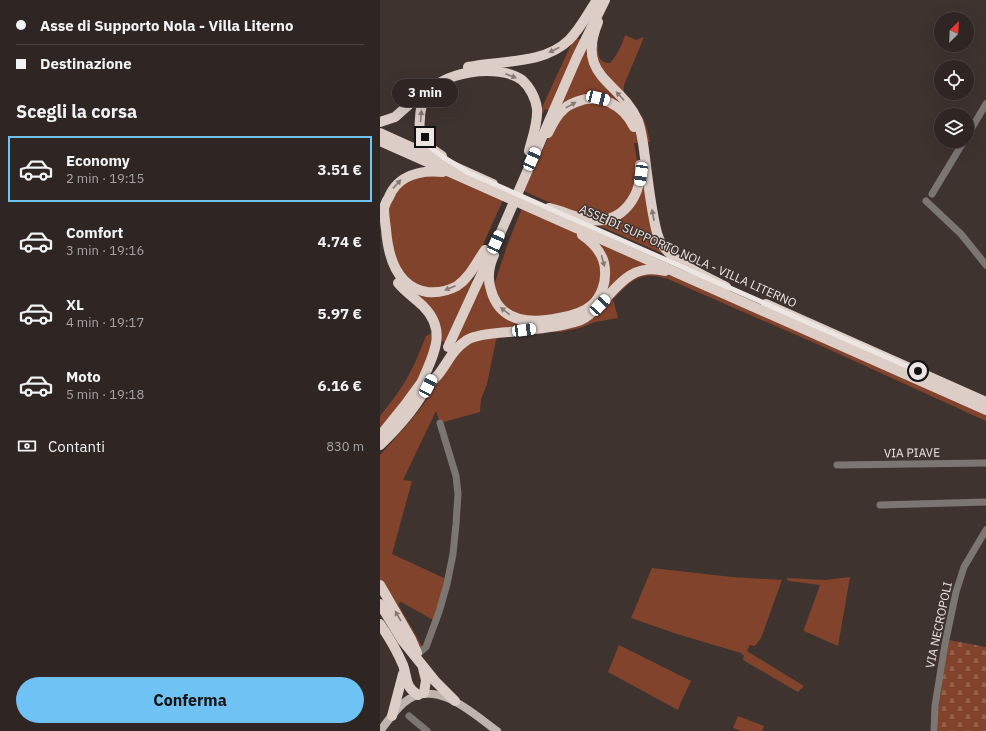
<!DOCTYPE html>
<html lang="it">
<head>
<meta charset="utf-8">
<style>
	body { margin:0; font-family:"IBM Plex Sans",sans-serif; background:#3b3230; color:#f1f3f6; height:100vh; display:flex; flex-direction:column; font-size:15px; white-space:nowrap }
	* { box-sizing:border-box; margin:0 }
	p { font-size:13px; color:#a7a5a6 }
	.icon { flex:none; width:22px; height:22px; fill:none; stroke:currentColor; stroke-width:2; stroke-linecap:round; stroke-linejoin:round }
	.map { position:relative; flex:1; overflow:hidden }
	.details { display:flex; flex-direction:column; background:#2f2623; width:380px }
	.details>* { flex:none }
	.guide { display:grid; align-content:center; height:88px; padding:0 16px; background:#2f2623 }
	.needle { width:26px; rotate:24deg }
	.buttons { position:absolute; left:554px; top:12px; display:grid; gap:8px }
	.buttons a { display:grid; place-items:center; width:40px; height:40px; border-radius:50%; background:#2f2623; box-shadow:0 4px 16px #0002,0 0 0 1px #4a4341; font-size:20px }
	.end { position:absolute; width:18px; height:18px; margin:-9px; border:5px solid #ede5e2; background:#111; box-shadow:0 0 0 2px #111 }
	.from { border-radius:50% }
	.bubble { position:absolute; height:28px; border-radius:14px; background:#2f2623; box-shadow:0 4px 16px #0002,0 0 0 1px #4a4341; font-size:13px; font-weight:700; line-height:28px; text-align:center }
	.car { position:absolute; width:12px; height:24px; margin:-12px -6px; border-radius:5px; box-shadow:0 0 3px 1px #0007; background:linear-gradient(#fff 24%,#345 0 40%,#fff 0 76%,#345 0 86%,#fff 0) }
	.guide b { display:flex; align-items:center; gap:14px; height:38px; font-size:15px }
	.guide b+b { border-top:1px solid #4a4341 }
	.guide i { width:10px; height:10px; background:#f1f3f6 }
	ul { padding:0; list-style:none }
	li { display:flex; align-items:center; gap:12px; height:66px; margin:0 8px 6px; padding:0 8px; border:2px solid transparent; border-radius:0px }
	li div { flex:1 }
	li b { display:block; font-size:15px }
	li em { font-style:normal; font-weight:700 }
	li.on { border-color:#6fc2f4 }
	li>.icon { width:36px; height:36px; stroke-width:1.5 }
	h2 { padding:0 16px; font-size:18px; line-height:48px }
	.pay { display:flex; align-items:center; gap:10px; height:44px; padding:0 16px; font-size:15px }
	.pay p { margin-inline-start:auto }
	.primary-button { display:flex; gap:8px; margin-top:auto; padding:8px 16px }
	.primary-button a { flex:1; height:46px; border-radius:24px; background:#6fc2f4; color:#111; font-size:16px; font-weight:700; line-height:46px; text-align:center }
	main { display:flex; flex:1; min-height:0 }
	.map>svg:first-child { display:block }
</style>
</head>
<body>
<main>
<section class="details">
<div class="guide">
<b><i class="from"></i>Asse di Supporto Nola - Villa Literno</b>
<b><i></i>Destinazione</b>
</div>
<h2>Scegli la corsa</h2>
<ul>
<li class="on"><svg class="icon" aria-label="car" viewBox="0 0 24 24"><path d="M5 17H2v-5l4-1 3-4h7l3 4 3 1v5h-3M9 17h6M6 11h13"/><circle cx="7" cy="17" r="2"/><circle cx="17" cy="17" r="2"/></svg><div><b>Economy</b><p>2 min · 19:15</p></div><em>3.51 €</em></li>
<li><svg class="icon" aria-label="car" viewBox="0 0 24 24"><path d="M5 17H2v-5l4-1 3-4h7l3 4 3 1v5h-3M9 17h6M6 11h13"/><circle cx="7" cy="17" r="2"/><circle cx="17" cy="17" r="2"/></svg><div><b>Comfort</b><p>3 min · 19:16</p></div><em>4.74 €</em></li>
<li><svg class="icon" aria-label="car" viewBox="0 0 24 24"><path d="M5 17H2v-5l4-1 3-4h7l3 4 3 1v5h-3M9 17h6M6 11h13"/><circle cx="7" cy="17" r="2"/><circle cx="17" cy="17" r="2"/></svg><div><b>XL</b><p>4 min · 19:17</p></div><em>5.97 €</em></li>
<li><svg class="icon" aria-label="car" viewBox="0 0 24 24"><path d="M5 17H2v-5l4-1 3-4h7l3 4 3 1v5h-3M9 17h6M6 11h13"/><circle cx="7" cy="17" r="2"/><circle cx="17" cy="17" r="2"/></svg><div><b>Moto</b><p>5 min · 19:18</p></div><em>6.16 €</em></li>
</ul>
<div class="pay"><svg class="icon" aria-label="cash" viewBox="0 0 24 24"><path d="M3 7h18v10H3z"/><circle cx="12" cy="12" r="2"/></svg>Contanti<p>830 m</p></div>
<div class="primary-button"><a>Conferma</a></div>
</section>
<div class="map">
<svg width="606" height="731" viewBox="0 0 606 731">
	<defs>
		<pattern id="cemetery-stones" width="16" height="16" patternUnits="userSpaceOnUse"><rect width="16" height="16" fill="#82432c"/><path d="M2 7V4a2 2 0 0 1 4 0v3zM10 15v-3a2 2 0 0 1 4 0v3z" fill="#945e4a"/></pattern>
	</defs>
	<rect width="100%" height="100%" fill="#3f332f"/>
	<g fill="#82432c">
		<path d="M245,35L256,40L264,37L244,85C242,102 255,105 263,118C267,126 268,134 270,142L261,143L272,223L275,235L286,255L213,223L214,222C245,222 262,201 262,171C262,162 260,152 259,143H254C256,155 259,168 258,180C255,206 229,224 204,217C197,215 191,212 184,209C171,203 157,197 144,191L173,127L176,128L181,116L165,109L161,117V110L194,38L210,41L218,44C218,54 218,63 230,63C237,55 242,45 245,35Z"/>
		<path d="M45,173C72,172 98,189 123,200L100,251L85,277L101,285L107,273V285L115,282L127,246L142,208C163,217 188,225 206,240C228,258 231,295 202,309C192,314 182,315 172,317L173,321C187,319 200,317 211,309C233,291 232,259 213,240L214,239L277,267C242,267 235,290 212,310C201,319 187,321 174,323L175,328C188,326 201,323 212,315C233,300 243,271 272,272C286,272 300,279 313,283L606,413V421L446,348L288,279C260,270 252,280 233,299L238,318L215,322L200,328L180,332H155L119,338L116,340L107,384L101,399L100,412L60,423L56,411L23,480L32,481L12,554L66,579L55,621L21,602L18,604L43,648L41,651L0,580V455C17,436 34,418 48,398C58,382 66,361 80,349L77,345L74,347L61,341C59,331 58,322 53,314C41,297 21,288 12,269L17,267C13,256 12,245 10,233C6,203 11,181 45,173Z"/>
		<polygon points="52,333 52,353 33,387 0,430 0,416 17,394 26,380 35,363 46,336"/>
		<polygon points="272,568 352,577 402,580 381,638 375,646 370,645 367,651 424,686 418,692 363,660 364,656 361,653 297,634 251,618"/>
		<polygon points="470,577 458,646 424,631 424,629 440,585 409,581 407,580 407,578 445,580"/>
		<polygon points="239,645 311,681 301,702 298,710 228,672"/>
		<polygon points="358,716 384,726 382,731 362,731 353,728"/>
	</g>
	<polygon fill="url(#cemetery-stones)" points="569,640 606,647 606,731 558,731 558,709"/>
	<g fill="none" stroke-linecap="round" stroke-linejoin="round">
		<g stroke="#7c7673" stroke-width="7">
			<polyline points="587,136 606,104"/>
			<polyline points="552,194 584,141"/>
			<polyline points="546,201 581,234 606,265"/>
			<polyline points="457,465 606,463"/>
			<polyline points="500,505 606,502"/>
			<polyline points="37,655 46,647 59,612 67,584 73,554 76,524 78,494 76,476 60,423"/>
			<polyline points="29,716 47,731"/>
			<polyline points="554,731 555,706 565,644 576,592 584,567 606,530"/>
		</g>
		<path stroke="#c0b4af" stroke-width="8" d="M0,731C9,720 17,706 29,699C60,681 93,714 117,731"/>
		<g stroke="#dccdc7" stroke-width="10">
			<path d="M218,22C195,78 240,80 258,121C263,135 264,151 266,166C268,182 270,198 273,214C275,224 276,234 281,243C293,263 326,276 346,287"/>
			<path d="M88,67C121,60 163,65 189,40C201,28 208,13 217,0"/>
			<polyline points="0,122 15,117 33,101 47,85"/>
			<polyline points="0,133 113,184"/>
			<path d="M168,133C172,125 176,116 183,110C186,106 191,104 196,102C220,92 243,105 254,127"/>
			<polyline points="0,141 606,410"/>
			<path d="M62,156C58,153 53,150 50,147C46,143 41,133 40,128C39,125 40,121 40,118C40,112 42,104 45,98C57,71 120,63 142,80C150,87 156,99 157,109C158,124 152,138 149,151"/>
			<path d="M63,172C41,170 18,175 9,197C7,200 5,204 4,208C4,215 5,222 6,229C8,256 16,287 47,292C58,293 68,291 77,286C90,277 96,263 105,250"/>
			<path d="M169,208C183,211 196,218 210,220C243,225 263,194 260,165"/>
			<path d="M114,255C109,266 107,278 111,290C120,323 151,324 179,318C191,316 203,313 212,305C221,297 226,283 225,271C225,255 215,244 202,235"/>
			<path d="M18,283C25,292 35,298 43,306C69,332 52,356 41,384"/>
			<polyline points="386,304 606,402"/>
			<path d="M48,386C51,382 55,378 58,375C69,361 72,350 87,340C97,334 117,333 129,332C153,329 178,328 201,320C208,317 214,311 220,305C239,284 253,263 285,271"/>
			<polyline points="0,436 25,405 44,379"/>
			<path d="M0,445C20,426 38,405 50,381"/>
			<polyline points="0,585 31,639 37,653"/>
			<polyline points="0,604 22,640 55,681 75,701"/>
			<path d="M0,624C9,637 17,651 23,665C28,678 24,686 38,695"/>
			<polyline points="43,668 46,680 44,693"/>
			<polyline points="12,716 23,674"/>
		</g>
		<polyline stroke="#dccdc7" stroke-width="10" points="68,347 120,234 197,57 225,0"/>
	</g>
	<defs><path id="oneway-solid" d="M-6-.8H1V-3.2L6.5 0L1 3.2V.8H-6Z"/></defs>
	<g fill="#867873">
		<use href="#oneway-solid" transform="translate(174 50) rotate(154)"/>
		<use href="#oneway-solid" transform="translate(131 76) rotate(21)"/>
		<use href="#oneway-solid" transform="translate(240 96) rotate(-133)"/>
		<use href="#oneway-solid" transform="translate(191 105) rotate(-29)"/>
		<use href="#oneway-solid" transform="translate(41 116) rotate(-85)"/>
		<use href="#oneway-solid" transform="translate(17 184) rotate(-47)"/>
		<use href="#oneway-solid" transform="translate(273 215) rotate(-100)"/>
		<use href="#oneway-solid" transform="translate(223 261) rotate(75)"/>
		<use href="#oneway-solid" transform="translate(70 288) rotate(157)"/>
		<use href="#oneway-solid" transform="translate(125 311) rotate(-142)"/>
		<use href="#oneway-solid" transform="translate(18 616) rotate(-120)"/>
	</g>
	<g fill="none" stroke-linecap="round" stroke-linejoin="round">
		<polyline stroke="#ede5e2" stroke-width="5" points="45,137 50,147 63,157 89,173 538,371"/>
	</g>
	<g text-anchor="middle" stroke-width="3" stroke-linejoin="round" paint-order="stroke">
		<g font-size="12" fill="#ede5e2" stroke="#3f332f">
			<text transform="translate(308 256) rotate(24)" y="4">ASSE DI SUPPORTO NOLA - VILLA LITERNO</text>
			<text transform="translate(532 453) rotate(-1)" y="4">VIA PIAVE</text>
			<text transform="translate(559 625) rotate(-78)" y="4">VIA NECROPOLI</text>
		</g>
	</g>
</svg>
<div class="buttons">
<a><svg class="needle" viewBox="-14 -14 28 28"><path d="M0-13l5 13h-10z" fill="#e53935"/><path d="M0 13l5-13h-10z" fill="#a7a5a6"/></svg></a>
<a><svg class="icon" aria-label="locate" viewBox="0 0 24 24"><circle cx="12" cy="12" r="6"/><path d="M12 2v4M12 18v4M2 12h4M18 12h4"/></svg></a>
<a><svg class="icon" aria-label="layers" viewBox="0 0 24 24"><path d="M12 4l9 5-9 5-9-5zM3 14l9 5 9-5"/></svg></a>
</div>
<i class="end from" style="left:538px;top:371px"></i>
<i class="end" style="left:45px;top:137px"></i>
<div class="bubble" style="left:12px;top:79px;width:66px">3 min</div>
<i class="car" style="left:218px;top:98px;rotate:104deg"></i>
<i class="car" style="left:152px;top:159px;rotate:24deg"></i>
<i class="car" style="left:261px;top:174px;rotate:188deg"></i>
<i class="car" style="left:116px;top:242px;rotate:24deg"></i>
<i class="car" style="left:220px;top:305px;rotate:43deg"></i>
<i class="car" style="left:144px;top:330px;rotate:83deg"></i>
<i class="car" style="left:48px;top:386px;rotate:27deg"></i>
</div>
</main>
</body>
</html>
